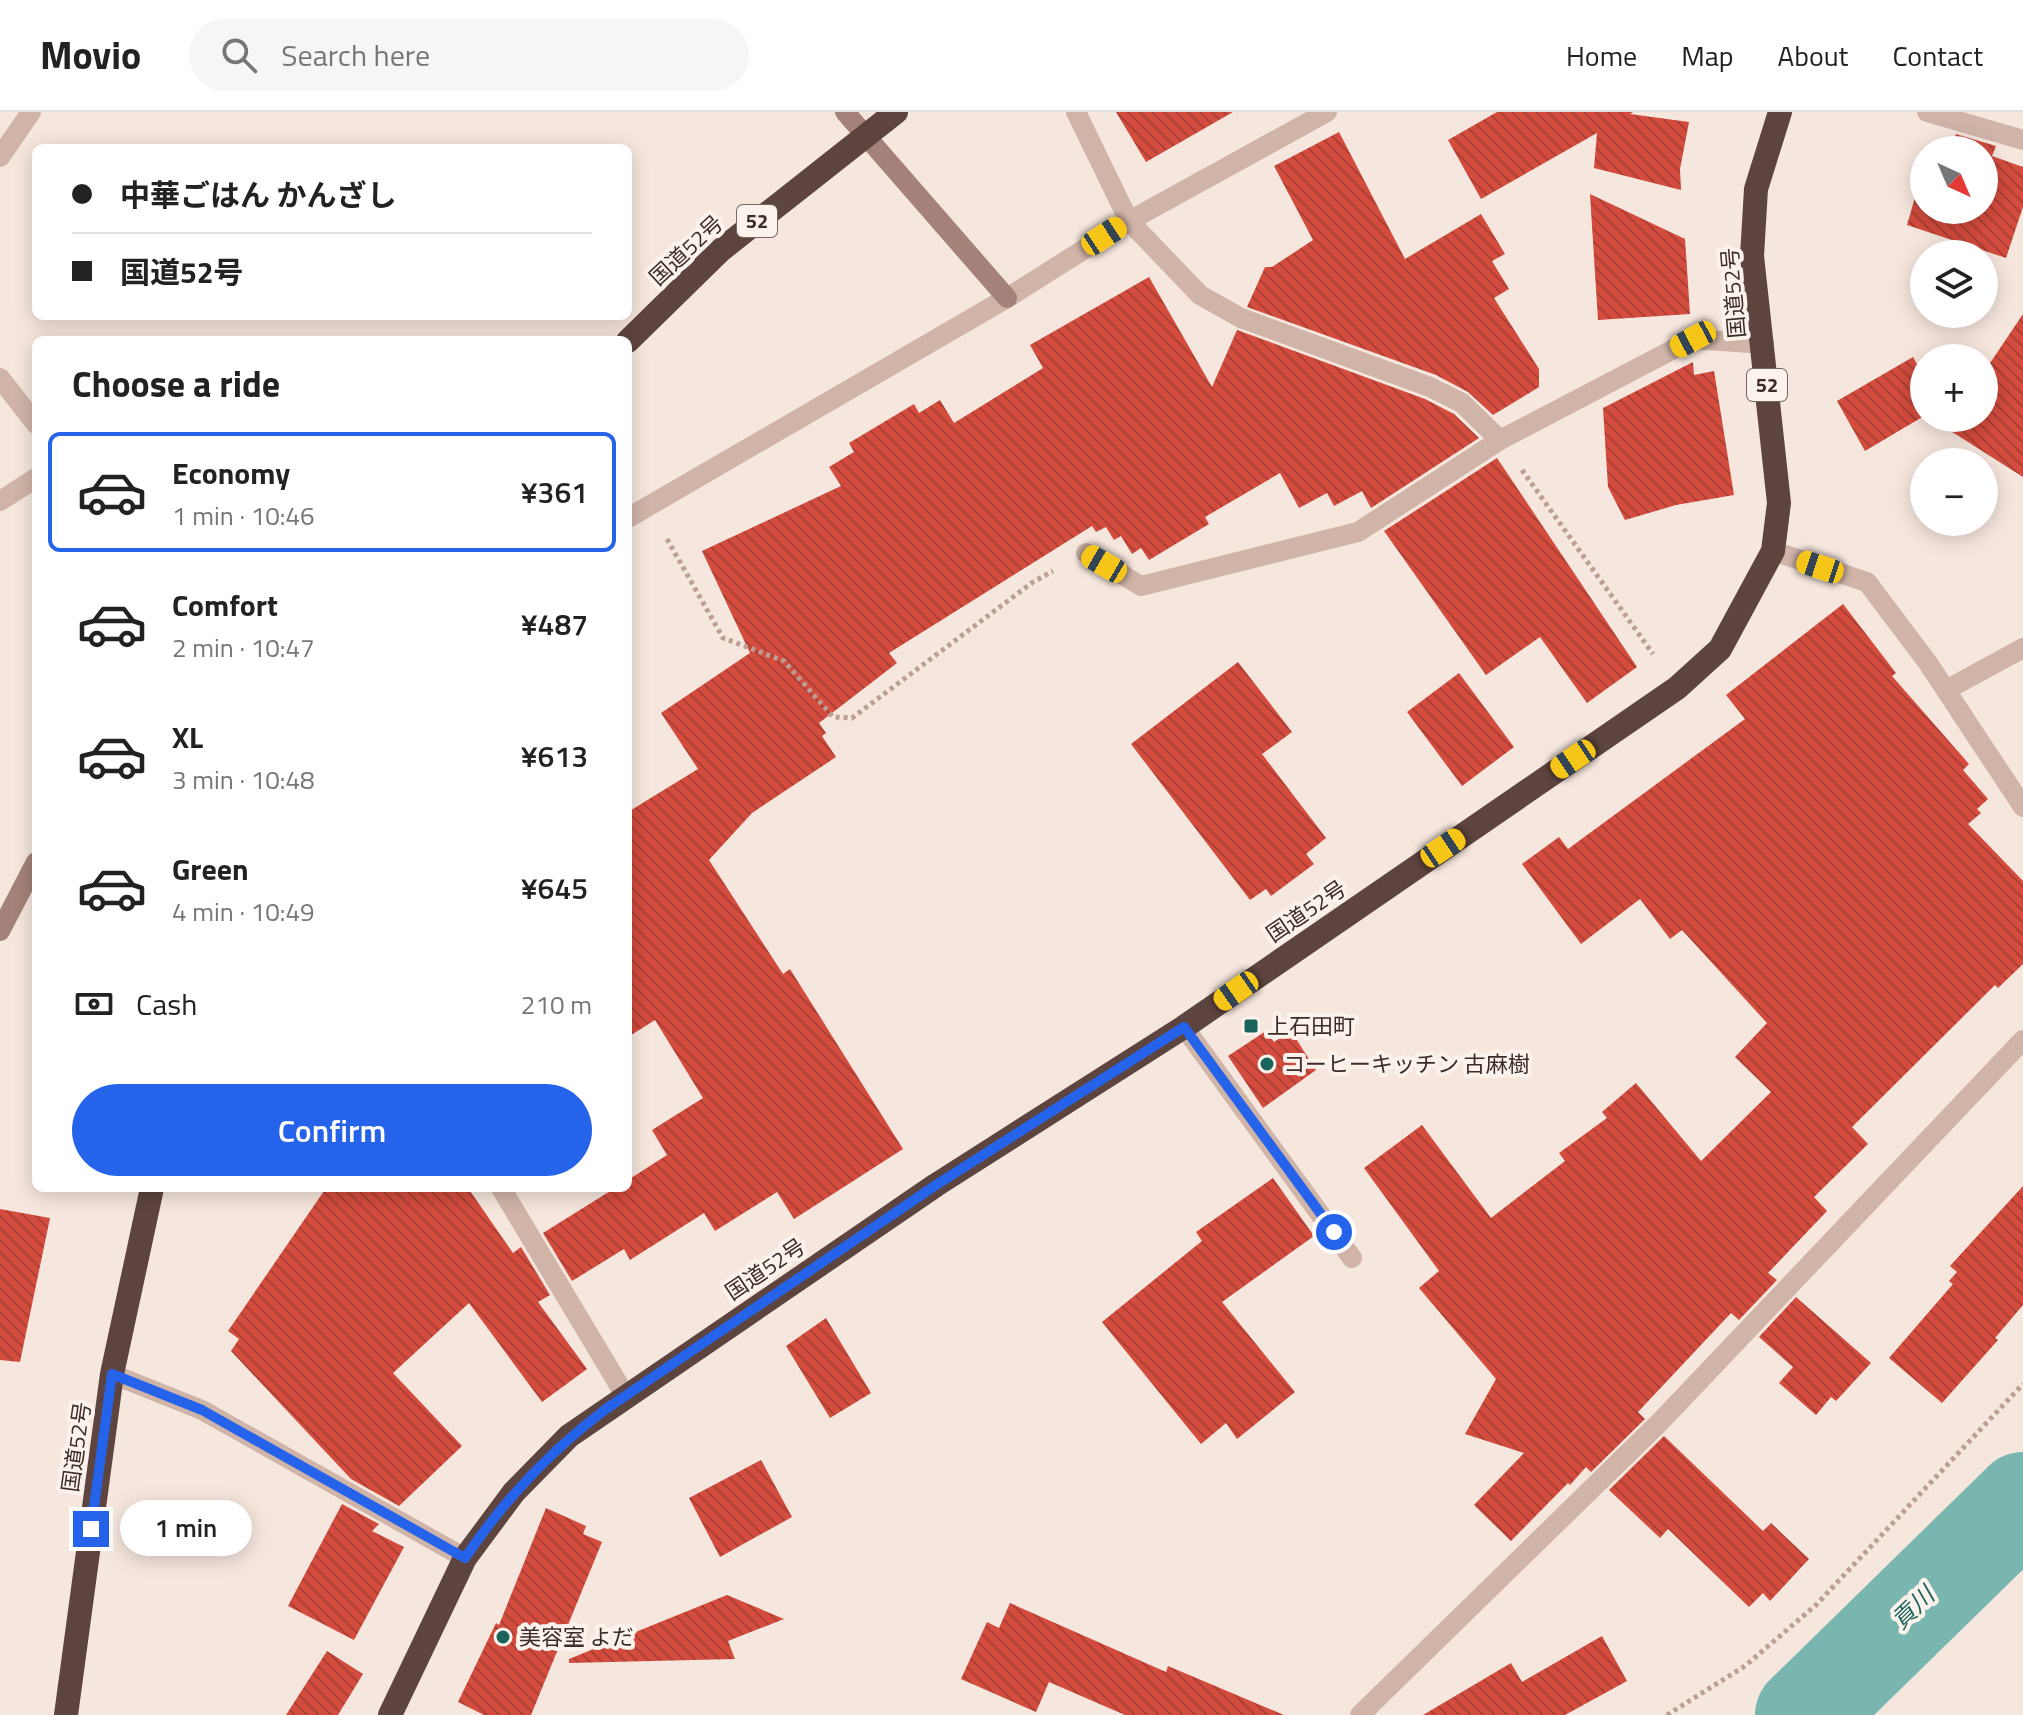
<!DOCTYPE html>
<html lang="en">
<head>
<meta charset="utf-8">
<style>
	body { margin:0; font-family:"Titillium Web","Noto Sans JP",sans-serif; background:#f6f6f6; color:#222; height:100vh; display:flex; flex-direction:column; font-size:30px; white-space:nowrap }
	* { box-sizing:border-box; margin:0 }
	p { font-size:26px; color:#767676 }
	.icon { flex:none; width:44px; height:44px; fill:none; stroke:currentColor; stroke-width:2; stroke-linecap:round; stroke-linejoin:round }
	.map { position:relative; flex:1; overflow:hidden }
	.side { position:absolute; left:32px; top:224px; width:600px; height:856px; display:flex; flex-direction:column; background:#fff; border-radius:12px; box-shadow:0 4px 20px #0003 }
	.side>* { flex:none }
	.banner { position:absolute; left:32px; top:32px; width:600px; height:176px; border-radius:12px; box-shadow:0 4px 20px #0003; display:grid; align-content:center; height:176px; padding:0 40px; background:#fff }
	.needle { width:52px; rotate:136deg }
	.controls { position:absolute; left:1910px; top:24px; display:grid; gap:16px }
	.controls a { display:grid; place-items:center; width:88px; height:88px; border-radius:50%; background:#fff; box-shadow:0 4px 20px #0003; font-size:40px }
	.end { position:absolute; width:36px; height:36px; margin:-18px; border:10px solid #2563eb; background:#fff; box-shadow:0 0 0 4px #fff }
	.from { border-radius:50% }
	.bubble { position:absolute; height:56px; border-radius:28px; background:#fff; box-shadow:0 4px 20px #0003; font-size:26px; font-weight:600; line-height:56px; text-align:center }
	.car { position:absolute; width:24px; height:48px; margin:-24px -12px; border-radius:10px; box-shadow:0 0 6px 2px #0007; background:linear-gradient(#f5c518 24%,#345 0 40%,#f5c518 0 76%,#345 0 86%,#f5c518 0) }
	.banner b { display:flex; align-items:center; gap:28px; height:76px; font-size:30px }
	.banner b+b { border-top:2px solid #e0e0e0 }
	.banner i { width:20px; height:20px; background:#222 }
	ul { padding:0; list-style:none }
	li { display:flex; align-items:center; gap:24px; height:120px; margin:0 16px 12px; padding:0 24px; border:4px solid transparent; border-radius:12px }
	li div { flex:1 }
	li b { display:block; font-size:30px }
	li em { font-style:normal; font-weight:600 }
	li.selected { border-color:#2563eb }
	li>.icon { width:72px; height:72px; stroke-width:1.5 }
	h2 { padding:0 40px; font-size:36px; line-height:96px }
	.pay { display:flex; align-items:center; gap:20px; height:88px; padding:0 40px; font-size:30px }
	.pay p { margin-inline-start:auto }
	.cta { display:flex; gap:16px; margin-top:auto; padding:16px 40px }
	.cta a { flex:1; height:92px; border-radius:48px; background:#2563eb; color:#fff; font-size:32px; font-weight:600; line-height:92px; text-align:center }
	header { display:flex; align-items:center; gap:48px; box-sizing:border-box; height:112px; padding:0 40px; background:#fff; border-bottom:2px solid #e0e0e0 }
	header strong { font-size:38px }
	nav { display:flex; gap:44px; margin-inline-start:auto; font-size:28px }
	.search { width:560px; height:72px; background:#f6f6f6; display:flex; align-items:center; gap:20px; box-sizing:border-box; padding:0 28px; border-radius:44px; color:#767676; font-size:30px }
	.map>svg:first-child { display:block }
</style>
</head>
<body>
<header>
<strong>Movio</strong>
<div class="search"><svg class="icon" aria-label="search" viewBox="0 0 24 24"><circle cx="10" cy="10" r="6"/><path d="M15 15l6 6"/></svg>Search here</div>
<nav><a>Home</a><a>Map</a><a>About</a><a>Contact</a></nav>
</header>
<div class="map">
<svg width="2023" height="1603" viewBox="0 0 2023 1603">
	<defs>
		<pattern id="building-back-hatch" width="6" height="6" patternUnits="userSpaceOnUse" patternTransform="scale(2)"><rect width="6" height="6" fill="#d44c3e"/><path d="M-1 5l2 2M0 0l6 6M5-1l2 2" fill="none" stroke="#ad3f34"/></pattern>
	</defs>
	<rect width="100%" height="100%" fill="#f6e7de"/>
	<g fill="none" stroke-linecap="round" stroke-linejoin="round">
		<polyline stroke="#79b6b0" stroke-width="98" points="1804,1603 2023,1389"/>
	</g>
	<g fill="url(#building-back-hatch)">
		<polygon points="1116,0 1233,0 1146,50"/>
		<polygon points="1497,0 1633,0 1630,2 1689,10 1680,57 1681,78 1594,56 1597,21 1481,87 1448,28"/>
		<polygon points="1339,20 1405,147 1481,102 1505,142 1492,149 1509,177 1494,186 1539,257 1539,275 1493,303 1468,280 1436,263 1247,195 1265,155 1272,155 1313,128 1274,54"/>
		<polygon points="1956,22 1996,34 1992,44 2023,55 2023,95 2006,146 1907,113 1920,68 1924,69 1924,98 1984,98 1984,38 1951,38"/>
		<polygon points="1590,82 1685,127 1690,202 1598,208"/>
		<polygon points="1149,165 1212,275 1237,218 1425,287 1454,302 1479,326 1371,396 1362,379 1334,394 1327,381 1299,396 1280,361 1205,405 1209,412 1149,448 1141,436 1132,442 1121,424 1114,428 1106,415 1096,420 1092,414 889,541 897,551 819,611 826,621 822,624 836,645 752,701 709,748 783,862 790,857 903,1037 794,1107 777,1080 715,1119 704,1101 630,1148 624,1137 572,1169 543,1121 615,1076 628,1076 628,1068 667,1043 652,1018 703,986 655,908 628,925 628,700 698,657 661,601 750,541 702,439 841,374 829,355 854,340 849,331 914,292 919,301 940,288 954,311 1043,256 1030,233"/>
		<polygon points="2023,202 2023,365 1946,316 1953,306 1984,306 1984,260"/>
		<polygon points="1913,245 1924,265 1924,304 1865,339 1837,289"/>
		<polygon points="1693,250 1694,263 1714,259 1734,383 1676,393 1625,408 1608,375 1603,296"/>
		<polygon points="1497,346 1637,555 1587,591 1540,525 1486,563 1384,419"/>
		<polygon points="1843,492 1896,561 1892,564 1969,652 1963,658 1988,687 1977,697 1981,701 1968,712 2023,769 2023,852 1998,876 1995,873 1852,1015 1868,1032 1814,1085 1827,1099 1768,1161 1777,1168 1739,1208 1731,1201 1638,1300 1645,1307 1591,1360 1586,1355 1570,1373 1568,1371 1511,1429 1474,1393 1524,1341 1465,1322 1496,1267 1419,1176 1439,1159 1364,1056 1422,1013 1491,1106 1565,1049 1559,1041 1607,1006 1602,1000 1636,971 1701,1049 1771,980 1735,945 1767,911 1682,818 1670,827 1640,787 1581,832 1522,752 1559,725 1568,737 1745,607 1726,583"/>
		<polygon points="1238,550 1292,620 1262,642 1326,726 1306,742 1314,752 1271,784 1266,777 1250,788 1131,632"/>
		<polygon points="1459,561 1514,635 1462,674 1407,600"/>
		<polygon points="1266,919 1274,930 1291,919 1316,958 1263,996 1228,944"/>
		<polygon points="1273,1066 1314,1124 1222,1190 1295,1280 1237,1327 1226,1311 1201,1332 1102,1210 1202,1129 1196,1120"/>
		<polygon points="2023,1074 2023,1193 1995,1226 1998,1228 1942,1291 1889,1246 1953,1172 1949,1169 1957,1160 1950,1154"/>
		<polygon points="326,1076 468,1076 513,1141 521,1135 550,1183 538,1190 587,1257 542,1290 469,1191 393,1261 462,1334 399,1394 351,1367 231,1239 239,1227 228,1219"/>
		<polygon points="0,1097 50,1106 20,1250 0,1248"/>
		<polygon points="1796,1185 1871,1251 1836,1289 1831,1285 1816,1303 1779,1271 1793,1255 1759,1225"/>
		<polygon points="826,1206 871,1281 830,1306 786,1234"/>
		<polygon points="1664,1324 1763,1419 1771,1411 1809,1447 1770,1489 1763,1481 1749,1495 1668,1417 1660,1426 1609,1378"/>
		<polygon points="761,1348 792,1405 720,1445 689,1386"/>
		<polygon points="342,1392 379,1412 372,1419 404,1435 354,1528 288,1494"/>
		<polygon points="546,1396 586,1414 583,1422 602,1430 531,1603 484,1603 458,1590 496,1511 499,1513"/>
		<polygon points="727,1483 784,1507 728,1529 735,1547 569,1551 569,1547"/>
		<polygon points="1010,1491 1166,1560 1168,1554 1284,1603 1125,1603 1049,1570 1036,1600 961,1567 987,1510 999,1516"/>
		<polygon points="1602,1524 1627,1569 1565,1603 1423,1603 1511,1551 1522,1570"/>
		<polygon points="327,1539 363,1562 338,1603 286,1603"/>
	</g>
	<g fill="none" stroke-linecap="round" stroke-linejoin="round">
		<g stroke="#bc9e92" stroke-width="5" stroke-dasharray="4 4" stroke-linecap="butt">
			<polyline points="1522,358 1653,542"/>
			<polyline points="667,427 723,526 784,549 833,605 852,606 1033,470 1053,459"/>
			<polyline points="1667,1603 1745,1554 1816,1493 2023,1272"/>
		</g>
		<g stroke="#d0b4a8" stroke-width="20">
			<polyline points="1076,0 1129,109 1200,183 1241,206 1430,275 1462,291 1500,328"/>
			<polyline points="1927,0 2023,28"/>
			<polyline points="0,45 31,0"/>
			<polyline points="0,266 36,312"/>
			<polyline points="0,389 36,366"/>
			<polyline points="628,406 1007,186 1129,109 1327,0"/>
			<polyline points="1086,441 1141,474 1358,420 1500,328 1693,227 1764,232"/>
			<polyline points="1946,578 2023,536"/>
			<polyline points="1184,915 1352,1146"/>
			<polyline points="501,1076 625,1283"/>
			<polyline points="112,1262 202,1298 465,1446"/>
		</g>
		<g stroke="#d0b4a8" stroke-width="20">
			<polyline points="1773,439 1867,470 1928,551 2023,695"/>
			<polyline points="1360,1603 1659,1311 2023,928"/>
		</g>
		<g stroke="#a48279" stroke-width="20">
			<polyline points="845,0 1007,186"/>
			<polyline points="0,819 36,750"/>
		</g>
		<g stroke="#5e443f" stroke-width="24">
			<polyline points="628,229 721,138 896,0"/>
			<polyline points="66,1603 112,1262 152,1076"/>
			<polyline points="390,1603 465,1446 514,1380 569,1324 936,1073 1184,915 1677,576 1720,537 1773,439 1779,391 1752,144 1756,77 1780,0"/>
		</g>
	</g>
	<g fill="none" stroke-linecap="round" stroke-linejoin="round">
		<path stroke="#2563eb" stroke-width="10" d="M91,1417L112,1262L202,1298L465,1446C504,1388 550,1339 606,1297L936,1073L1184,915L1334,1120"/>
	</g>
	<g fill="#19635d" stroke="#fcf2ec" stroke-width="3">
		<rect x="1243" y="906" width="16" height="16" rx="4"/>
		<circle cx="1267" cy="952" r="8"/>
		<circle cx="503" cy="1525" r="8"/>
	</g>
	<g text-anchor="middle" stroke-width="8" stroke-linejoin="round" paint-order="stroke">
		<g fill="#fcf2ec" stroke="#766764" stroke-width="2">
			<rect x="737" y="93" width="40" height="32" rx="6"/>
			<rect x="1747" y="257" width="40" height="32" rx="6"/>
		</g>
		<g font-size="20" font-weight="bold" fill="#3c2c29">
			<text x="757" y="116">52</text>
			<text x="1767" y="280">52</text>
		</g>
		<g font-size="22" fill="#3c2c29" stroke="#fcf2ec">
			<text transform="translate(686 138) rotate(-43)" y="8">国道52号</text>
			<text transform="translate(1733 181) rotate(-95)" y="8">国道52号</text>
			<text transform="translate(1306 799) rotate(-34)" y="8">国道52号</text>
			<text transform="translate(765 1157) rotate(-34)" y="8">国道52号</text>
			<text transform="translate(76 1335) rotate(-82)" y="8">国道52号</text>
		</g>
		<g font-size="22" fill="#3c2c29" stroke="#fcf2ec" text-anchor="start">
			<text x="1267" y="922">上石田町</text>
			<text x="1283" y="960">コーヒーキッチン 古麻樹</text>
			<text x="519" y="1533">美容室 よだ</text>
		</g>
		<g font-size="24" font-style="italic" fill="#19635d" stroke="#fcf2ec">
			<text transform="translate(1913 1496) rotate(-44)" y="8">貢川</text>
		</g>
	</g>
</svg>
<div class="controls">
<a><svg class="needle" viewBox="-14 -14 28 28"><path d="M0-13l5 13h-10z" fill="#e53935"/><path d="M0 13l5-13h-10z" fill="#767676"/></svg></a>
<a><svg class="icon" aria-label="layers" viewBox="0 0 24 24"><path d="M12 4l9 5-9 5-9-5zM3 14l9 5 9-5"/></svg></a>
<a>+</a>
<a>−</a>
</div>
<i class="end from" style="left:1334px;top:1120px"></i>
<i class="end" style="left:91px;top:1417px"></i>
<div class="bubble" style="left:120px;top:1388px;width:132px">1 min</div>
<i class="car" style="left:1104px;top:124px;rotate:57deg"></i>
<i class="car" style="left:1693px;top:227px;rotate:242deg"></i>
<i class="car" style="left:1104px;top:452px;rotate:300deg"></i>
<i class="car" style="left:1820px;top:455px;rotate:288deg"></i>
<i class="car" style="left:1573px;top:647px;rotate:236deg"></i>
<i class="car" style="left:1443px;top:736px;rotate:56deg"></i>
<i class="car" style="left:1236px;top:879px;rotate:235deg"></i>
<div class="banner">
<b><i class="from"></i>中華ごはん かんざし</b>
<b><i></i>国道52号</b>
</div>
<section class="side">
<h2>Choose a ride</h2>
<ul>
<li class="selected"><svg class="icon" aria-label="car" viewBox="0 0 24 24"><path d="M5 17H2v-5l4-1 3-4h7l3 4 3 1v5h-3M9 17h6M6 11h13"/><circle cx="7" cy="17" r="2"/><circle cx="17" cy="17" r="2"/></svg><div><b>Economy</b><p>1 min · 10:46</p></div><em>¥361</em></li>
<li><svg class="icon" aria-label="car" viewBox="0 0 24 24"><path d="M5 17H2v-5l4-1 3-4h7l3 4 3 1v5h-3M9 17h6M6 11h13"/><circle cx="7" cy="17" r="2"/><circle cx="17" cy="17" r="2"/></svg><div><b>Comfort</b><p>2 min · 10:47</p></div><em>¥487</em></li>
<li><svg class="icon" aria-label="car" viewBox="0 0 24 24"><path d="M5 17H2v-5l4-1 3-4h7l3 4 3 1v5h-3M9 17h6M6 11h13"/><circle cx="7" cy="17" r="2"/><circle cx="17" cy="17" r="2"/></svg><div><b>XL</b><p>3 min · 10:48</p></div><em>¥613</em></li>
<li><svg class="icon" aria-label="car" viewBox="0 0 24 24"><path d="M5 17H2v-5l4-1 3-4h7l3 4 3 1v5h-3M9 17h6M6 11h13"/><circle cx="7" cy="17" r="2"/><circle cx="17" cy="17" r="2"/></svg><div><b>Green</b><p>4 min · 10:49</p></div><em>¥645</em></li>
</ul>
<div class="pay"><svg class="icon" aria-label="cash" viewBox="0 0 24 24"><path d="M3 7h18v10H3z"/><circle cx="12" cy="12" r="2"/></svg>Cash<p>210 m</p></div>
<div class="cta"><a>Confirm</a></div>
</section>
</div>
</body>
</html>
